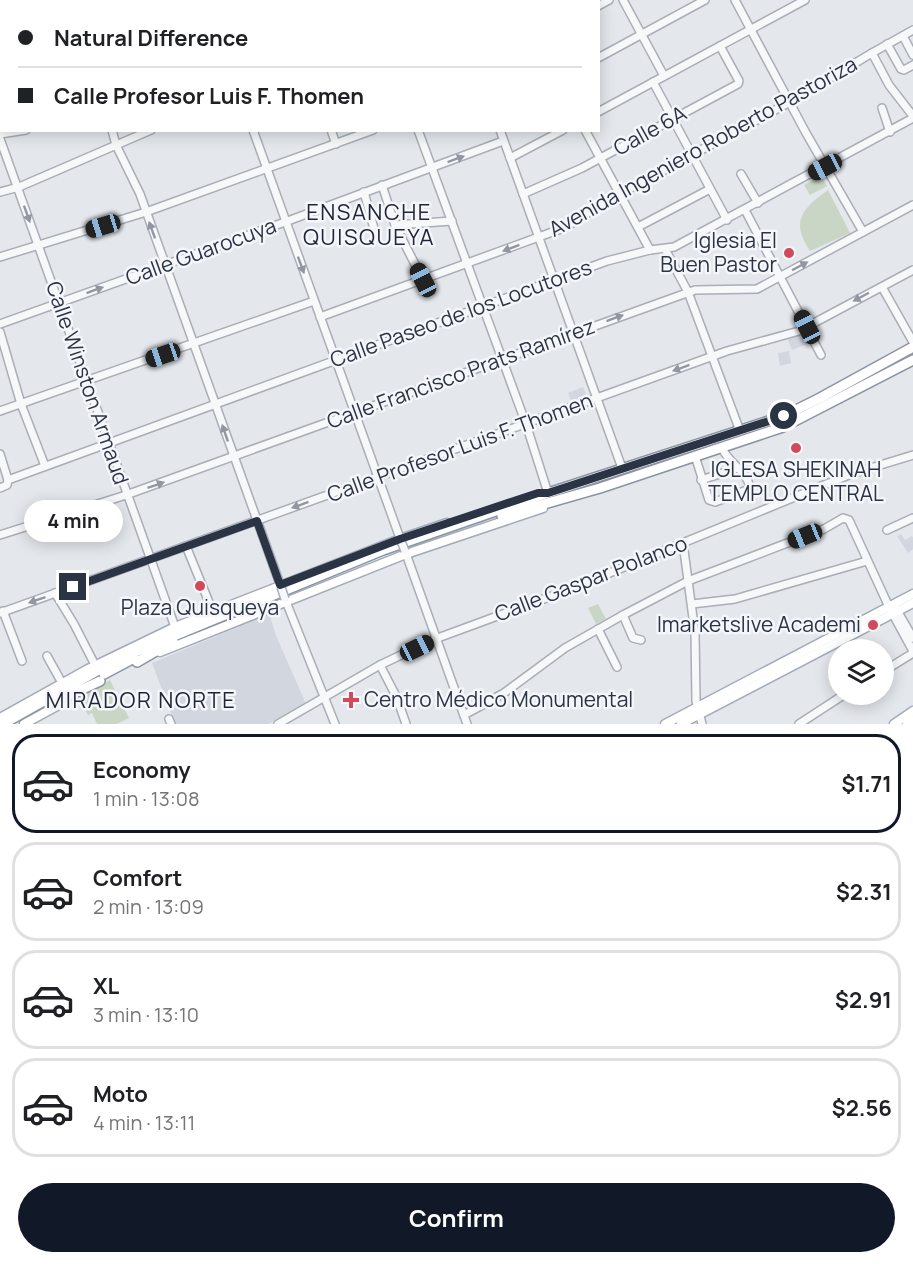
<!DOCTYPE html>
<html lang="en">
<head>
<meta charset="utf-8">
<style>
	body { margin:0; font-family:Manrope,sans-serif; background:#f6f6f6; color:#202124; height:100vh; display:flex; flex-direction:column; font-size:22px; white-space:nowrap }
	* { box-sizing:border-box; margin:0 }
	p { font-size:20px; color:#757577 }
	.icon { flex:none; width:33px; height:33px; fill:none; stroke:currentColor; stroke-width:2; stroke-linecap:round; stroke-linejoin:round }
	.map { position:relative; height:724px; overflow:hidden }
	.details { display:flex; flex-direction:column; background:#fff; flex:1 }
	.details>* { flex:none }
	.guide { position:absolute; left:0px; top:0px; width:600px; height:132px; box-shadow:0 3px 15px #0003; display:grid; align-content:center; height:132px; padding:0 18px; background:#fff }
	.fabs { position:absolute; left:828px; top:639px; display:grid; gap:12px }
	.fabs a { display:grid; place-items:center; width:66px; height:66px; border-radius:50%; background:#fff; box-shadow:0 3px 15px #0003; font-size:30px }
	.end { position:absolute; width:27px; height:27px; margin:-14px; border:8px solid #2b3445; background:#fff; box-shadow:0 0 0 3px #fff }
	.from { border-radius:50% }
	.bubble { position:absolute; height:42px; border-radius:21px; background:#fff; box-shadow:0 3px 15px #0003; font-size:20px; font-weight:700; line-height:42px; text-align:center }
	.car { position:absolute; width:18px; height:36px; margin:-18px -9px; border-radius:8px; box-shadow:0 0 4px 2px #0007; background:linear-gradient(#222 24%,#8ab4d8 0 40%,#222 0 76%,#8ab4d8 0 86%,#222 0) }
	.guide b { display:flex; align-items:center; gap:21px; height:57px; font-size:22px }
	.guide b+b { border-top:2px solid #e0e0e0 }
	.guide i { width:15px; height:15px; background:#202124 }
	ul { padding:10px 0 0; list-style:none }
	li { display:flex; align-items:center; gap:18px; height:99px; margin:0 12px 9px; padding:0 6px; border:3px solid #e0e0e0; border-radius:24px }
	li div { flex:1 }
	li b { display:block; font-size:22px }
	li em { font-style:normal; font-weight:700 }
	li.active { border-color:#111827 }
	li>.icon { width:54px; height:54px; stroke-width:1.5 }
	.action { display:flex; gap:12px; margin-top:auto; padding:12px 18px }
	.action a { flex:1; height:69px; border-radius:36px; background:#111827; color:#fff; font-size:24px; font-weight:700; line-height:69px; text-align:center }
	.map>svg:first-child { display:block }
</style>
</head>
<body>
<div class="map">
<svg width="913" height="724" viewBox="0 0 913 724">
	<rect width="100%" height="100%" fill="#e4e7ec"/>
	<g fill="#d2d6de">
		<polygon points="800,333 801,336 804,335 807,344 792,350 787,338"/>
		<polygon points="789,351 791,363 780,366 778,353"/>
		<polygon points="583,387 587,397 572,403 568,393"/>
		<polygon points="901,534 905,540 912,536 913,538 913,549 908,553 897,536"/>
		<polygon points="269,614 277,638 306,704 269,724 175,724 152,663"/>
	</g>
	<g fill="#c9d6c5">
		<polygon points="66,0 162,0 163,1 66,2"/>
		<polygon points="821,176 827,186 810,195 804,185"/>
		<path d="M828,190L850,233L810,251C790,221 802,209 828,190Z"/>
		<polygon points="598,604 606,619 596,624 588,608"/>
		<polygon points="110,680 129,718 117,724 97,724 92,713 88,715 78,696"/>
	</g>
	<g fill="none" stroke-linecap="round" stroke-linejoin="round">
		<defs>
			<g id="minor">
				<polyline points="66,0 66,2"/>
				<polyline points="274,0 274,2"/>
				<polyline points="453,0 453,2"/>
				<polyline points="514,0 514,2"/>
				<polyline points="623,0 664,76"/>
				<polyline points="735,0 806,133 863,232"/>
				<polyline points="209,2 213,0"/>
				<polyline points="482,2 485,0"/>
				<polyline points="598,6 609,0"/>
				<polyline points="903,36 913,55"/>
				<polyline points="0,40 2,39"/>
				<polyline points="887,44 901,69 904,70 913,65"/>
				<polyline points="872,53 889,85 913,116"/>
				<polyline points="598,58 705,0"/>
				<polyline points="0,78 2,78"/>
				<polyline points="653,82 727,220"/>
				<polyline points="882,108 890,132"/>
				<polyline points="598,112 805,0"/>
				<polyline points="112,130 116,145 140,194 281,587"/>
				<polyline points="253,130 401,541"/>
				<polyline points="331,130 336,144"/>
				<polyline points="418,130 526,424 548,493"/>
				<polyline points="500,130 622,468"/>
				<polyline points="585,130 650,250"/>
				<polyline points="0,134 26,130"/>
				<polyline points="0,139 175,627"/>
				<polyline points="510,158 563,130"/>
				<polyline points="741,174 758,203"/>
				<polyline points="382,185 395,225 423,280"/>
				<polyline points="0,192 19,187 151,130"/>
				<polyline points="364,192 376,236"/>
				<polyline points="523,194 582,168 738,84 739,81 720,46"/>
				<polyline points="745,210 821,355"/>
				<polyline points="395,225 452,221"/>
				<polyline points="638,227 710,189"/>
				<polyline points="665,249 688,292 740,431"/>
				<polyline points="0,257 146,212 373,130"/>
				<polyline points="882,287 913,342"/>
				<polyline points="320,317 566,227 605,202 790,102 872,53 913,30"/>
				<polyline points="0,324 285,222 503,141"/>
				<polyline points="0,332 21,404 45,466"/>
				<polyline points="0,411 314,301"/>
				<polyline points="0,454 8,480"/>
				<path d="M695,456L709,500L715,502L747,490L750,487C746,470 729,464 722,448"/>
				<polyline points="701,480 738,468"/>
				<polyline points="0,488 7,485 8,480 607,261 650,250 674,247 913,118"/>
				<polyline points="887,530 913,518"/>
				<polyline points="0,535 126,495 695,290 757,289 913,205"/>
				<polyline points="683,543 695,633 696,701 702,724"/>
				<polyline points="186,546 213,612"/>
				<polyline points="405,551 467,724"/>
				<polyline points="55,593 74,624 95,665"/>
				<polyline points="285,599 335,724"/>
				<polyline points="692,604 735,599 867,561"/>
				<polyline points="895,607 913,638"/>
				<polyline points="3,611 22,661"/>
				<polyline points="0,613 727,351 799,331 913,270"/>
				<polyline points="623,615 633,638 641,640"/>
				<polyline points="598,629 617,667"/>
				<polyline points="47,656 62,683"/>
				<polyline points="380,665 397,698 406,724"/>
				<polyline points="884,671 913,653"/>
				<polyline points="464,715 504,693 565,648 623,615 688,581 824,529 843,518 849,520 889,607 913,651"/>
				<polyline points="169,719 171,724"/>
				<polyline points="278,724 380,665 435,639 568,590 851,474 913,455"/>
				<polyline points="799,724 845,694"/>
			</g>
			<g id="major">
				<polyline points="160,652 406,554 543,508"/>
				<polyline points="0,718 88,669 175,627 400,539 447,523"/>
				<polyline points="24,724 66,701"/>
				<polyline points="665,724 913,594"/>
				<polyline points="681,724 913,603"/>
				<polyline points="894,724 913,711"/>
				<polyline points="907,724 913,720"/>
			</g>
			<g id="highway">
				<polyline points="502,516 600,488 783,427 913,360"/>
				<polyline points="137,662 173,641"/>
				<polyline points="104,674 134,658"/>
				<polyline points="50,704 100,681"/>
				<polyline points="3,724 118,659 383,550 545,494 784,416 820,398 913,347"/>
			</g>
		</defs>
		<use href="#minor" stroke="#a9aeb7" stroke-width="10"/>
		<use href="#major" stroke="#a3abb8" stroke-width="11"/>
		<use href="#highway" stroke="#8b94a3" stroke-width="12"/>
		<use href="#minor" stroke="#f7f8fa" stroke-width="7"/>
		<use href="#major" stroke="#fff" stroke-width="8"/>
		<use href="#highway" stroke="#fff" stroke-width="9"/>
		<defs>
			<g id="minor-bridge">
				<polyline points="401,541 405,551"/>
				<polyline points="281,587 285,599"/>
			</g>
		</defs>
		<use href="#minor-bridge" stroke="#a9aeb7" stroke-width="10" stroke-linecap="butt"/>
		<use href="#minor-bridge" stroke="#f7f8fa" stroke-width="7"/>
	</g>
	<defs><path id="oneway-solid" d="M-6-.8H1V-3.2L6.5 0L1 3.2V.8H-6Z" transform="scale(1.5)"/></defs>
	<g fill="#9196a0">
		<use href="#oneway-solid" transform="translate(456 159) rotate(-20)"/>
		<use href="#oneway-solid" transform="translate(27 214) rotate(70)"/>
		<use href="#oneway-solid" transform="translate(152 230) rotate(-110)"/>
		<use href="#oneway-solid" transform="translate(511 248) rotate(159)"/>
		<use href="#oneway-solid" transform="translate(301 265) rotate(70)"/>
		<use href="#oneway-solid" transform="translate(800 266) rotate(-28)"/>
		<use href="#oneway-solid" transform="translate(95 290) rotate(-20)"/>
		<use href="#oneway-solid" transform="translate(861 297) rotate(152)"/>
		<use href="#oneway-solid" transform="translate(615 318) rotate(-20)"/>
		<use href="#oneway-solid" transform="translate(681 368) rotate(160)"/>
		<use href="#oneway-solid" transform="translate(225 433) rotate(-109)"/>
		<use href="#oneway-solid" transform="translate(156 485) rotate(-19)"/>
		<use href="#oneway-solid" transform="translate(300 505) rotate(160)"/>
		<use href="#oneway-solid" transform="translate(37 600) rotate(161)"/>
	</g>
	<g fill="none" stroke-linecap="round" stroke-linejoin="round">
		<polyline stroke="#2b3445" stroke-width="8" points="73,587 257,521 280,585 400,539 538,493 548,493 784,416"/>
	</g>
	<g fill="#d1495b" stroke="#f4f6f9" stroke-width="2">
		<circle cx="789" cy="253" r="6"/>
		<circle cx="796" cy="448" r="6"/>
		<circle cx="200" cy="586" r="6"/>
		<circle cx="873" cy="625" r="6"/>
		<path d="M348 691h6v6h6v6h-6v6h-6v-6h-6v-6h6z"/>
	</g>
	<g text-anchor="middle" stroke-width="5" stroke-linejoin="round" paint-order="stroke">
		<g font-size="21" fill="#2b3445" stroke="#f4f6f9">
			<text transform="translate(650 131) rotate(-29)" y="7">Calle 6A</text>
			<text transform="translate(703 147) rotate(-29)" y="7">Avenida Ingeniero Roberto Pastoriza</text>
			<text transform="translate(201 252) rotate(-20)" y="7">Calle Guarocuya</text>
			<text transform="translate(461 314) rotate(-20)" y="7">Calle Paseo de los Locutores</text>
			<text transform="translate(461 374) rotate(-20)" y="7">Calle Francisco Prats Ramírez</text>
			<text transform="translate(87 383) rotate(71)" y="7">Calle Winston Armaud</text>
			<text transform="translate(460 448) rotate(-20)" y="7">Calle Profesor Luis F. Thomen</text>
			<text transform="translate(591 579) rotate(-21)" y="7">Calle Gaspar Polanco</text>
		</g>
		<g font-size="21" fill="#2b3445" stroke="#f4f6f9" text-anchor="end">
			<text x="777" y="248">Iglesia El<tspan x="777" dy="24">Buen Pastor</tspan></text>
			<text x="796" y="477" text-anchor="middle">IGLESA SHEKINAH<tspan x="796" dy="24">TEMPLO CENTRAL</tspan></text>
			<text x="200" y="615" text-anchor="middle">Plaza Quisqueya</text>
			<text x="861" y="632">Imarketslive Academi</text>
			<text x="364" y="707" text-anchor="start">Centro Médico Monumental</text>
		</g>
		<g font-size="22" letter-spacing="1.5" fill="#1d2536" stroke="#f4f6f9">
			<text x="369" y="220">ENSANCHE<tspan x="369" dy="25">QUISQUEYA</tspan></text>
			<text x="141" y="708">MIRADOR NORTE</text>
		</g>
	</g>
</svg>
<div class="fabs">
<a><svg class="icon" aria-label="layers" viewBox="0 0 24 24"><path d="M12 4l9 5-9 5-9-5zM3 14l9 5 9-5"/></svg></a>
</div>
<i class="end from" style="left:784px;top:416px"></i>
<i class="end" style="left:73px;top:587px"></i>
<div class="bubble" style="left:24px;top:500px;width:99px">4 min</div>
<i class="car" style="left:825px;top:167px;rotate:242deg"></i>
<i class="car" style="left:103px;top:226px;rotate:253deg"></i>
<i class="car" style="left:423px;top:280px;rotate:333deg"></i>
<i class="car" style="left:807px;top:327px;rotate:333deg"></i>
<i class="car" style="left:163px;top:355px;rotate:251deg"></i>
<i class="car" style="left:805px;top:536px;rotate:248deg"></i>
<i class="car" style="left:417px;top:648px;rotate:64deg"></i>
<div class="guide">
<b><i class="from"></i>Natural Difference</b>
<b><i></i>Calle Profesor Luis F. Thomen</b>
</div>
</div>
<section class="details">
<ul>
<li class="active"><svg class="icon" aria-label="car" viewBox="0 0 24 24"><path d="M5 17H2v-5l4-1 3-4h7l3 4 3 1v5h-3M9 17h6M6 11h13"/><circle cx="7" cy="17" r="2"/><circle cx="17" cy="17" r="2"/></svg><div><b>Economy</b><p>1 min · 13:08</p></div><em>$1.71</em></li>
<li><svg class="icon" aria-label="car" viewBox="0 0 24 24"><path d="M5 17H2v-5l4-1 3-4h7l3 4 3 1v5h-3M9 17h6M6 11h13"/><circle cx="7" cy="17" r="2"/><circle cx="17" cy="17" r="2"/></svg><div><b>Comfort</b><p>2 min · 13:09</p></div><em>$2.31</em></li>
<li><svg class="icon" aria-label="car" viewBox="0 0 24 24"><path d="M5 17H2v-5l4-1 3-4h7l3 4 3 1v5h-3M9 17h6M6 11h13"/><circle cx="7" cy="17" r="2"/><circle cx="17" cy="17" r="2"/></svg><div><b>XL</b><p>3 min · 13:10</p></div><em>$2.91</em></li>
<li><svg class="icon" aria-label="car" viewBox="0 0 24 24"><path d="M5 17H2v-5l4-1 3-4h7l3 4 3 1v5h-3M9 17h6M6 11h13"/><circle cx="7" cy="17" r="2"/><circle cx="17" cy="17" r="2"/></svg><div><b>Moto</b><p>4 min · 13:11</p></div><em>$2.56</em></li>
</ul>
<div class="action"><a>Confirm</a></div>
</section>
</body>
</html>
